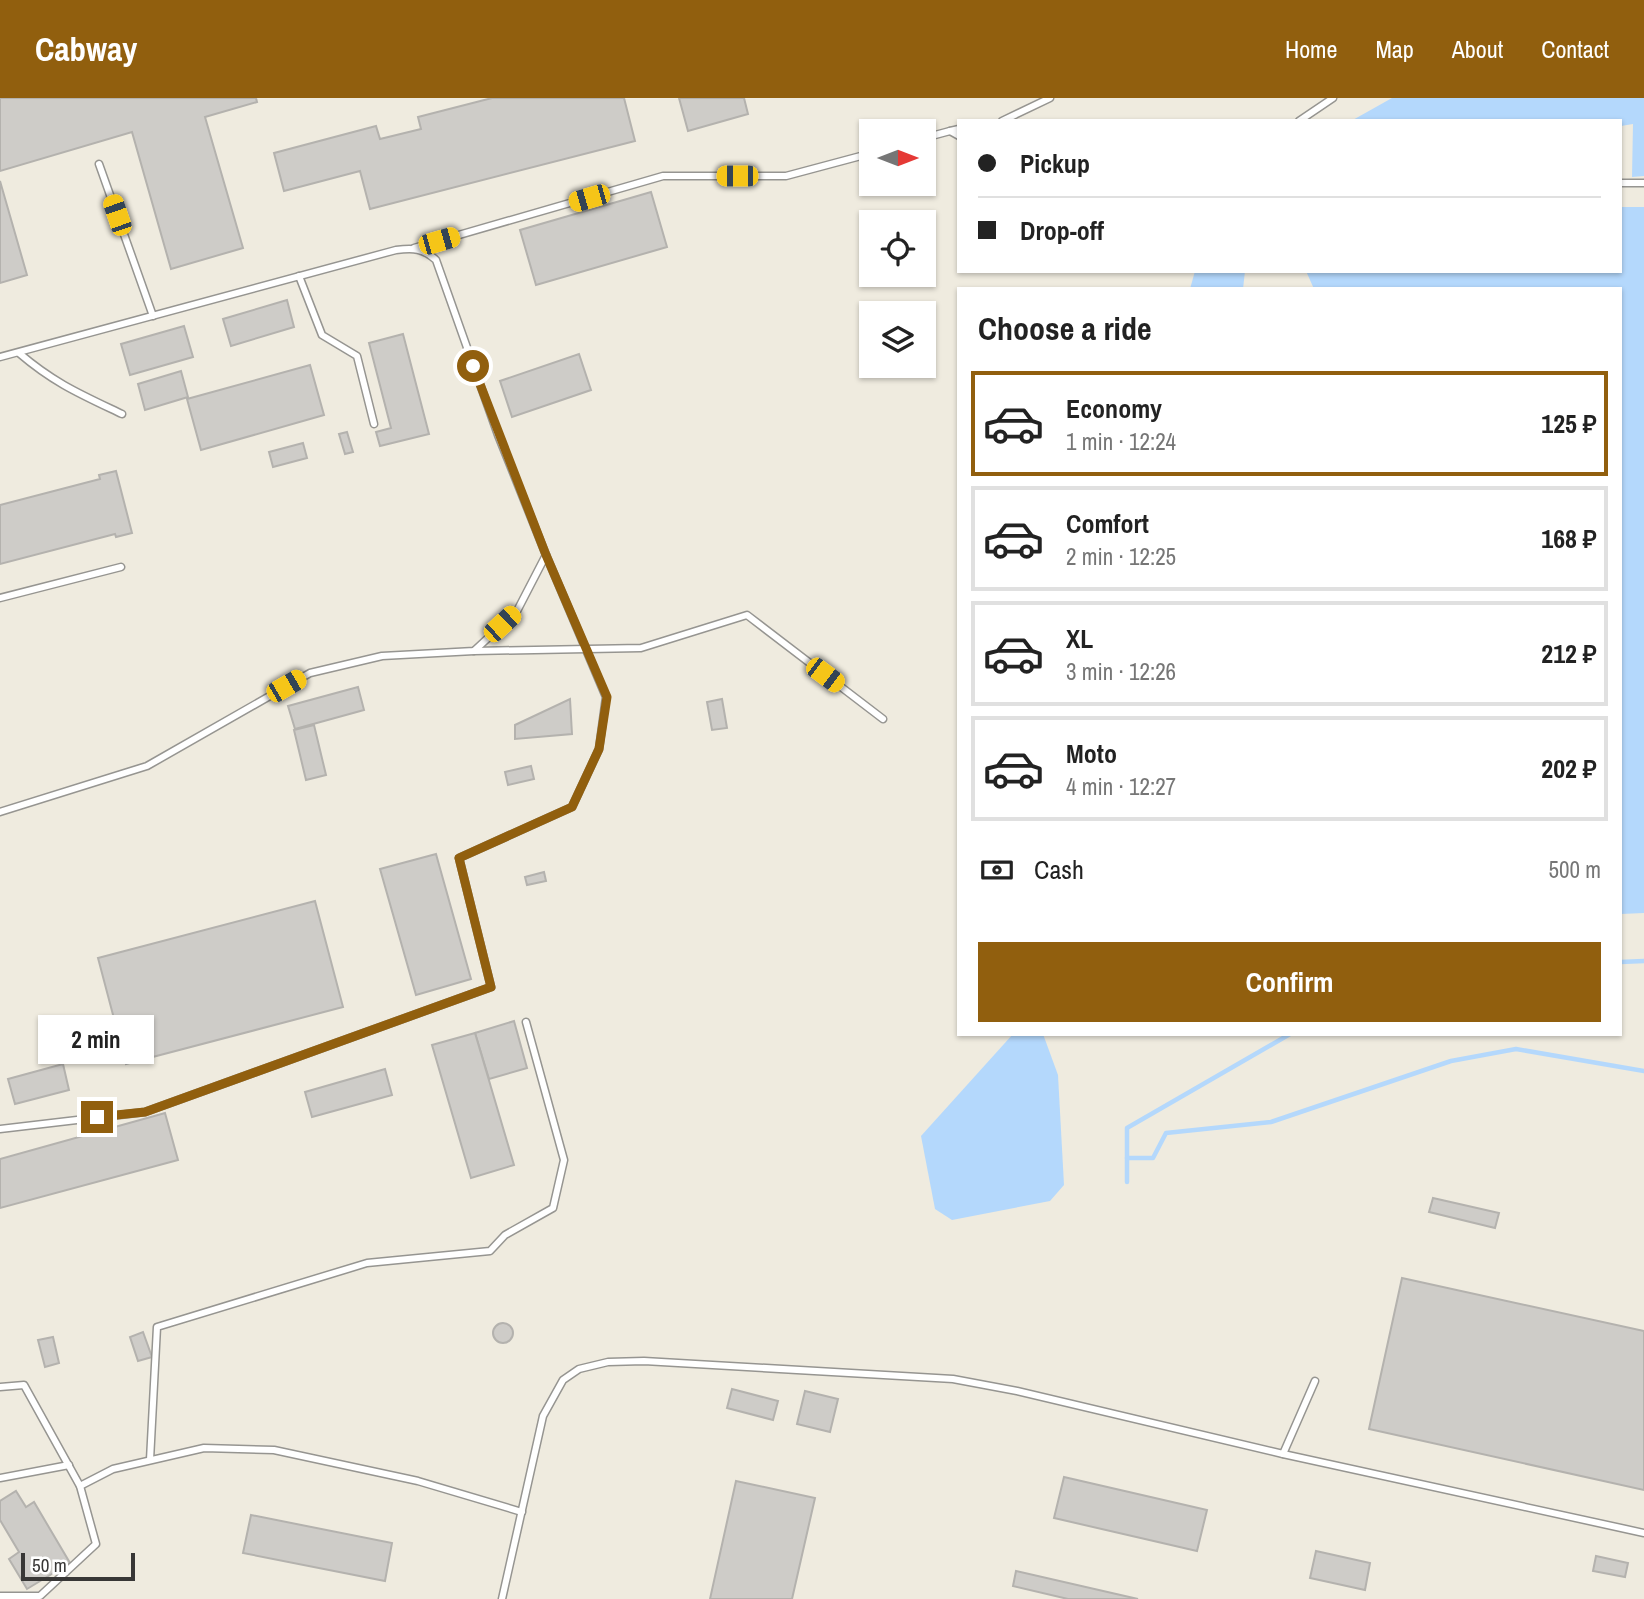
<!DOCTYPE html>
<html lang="en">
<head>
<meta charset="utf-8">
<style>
	body { margin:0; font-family:"Archivo Narrow",sans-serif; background:#f6f6f6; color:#222; height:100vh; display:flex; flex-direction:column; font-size:26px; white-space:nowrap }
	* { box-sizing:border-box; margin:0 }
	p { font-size:23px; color:#767676 }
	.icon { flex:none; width:38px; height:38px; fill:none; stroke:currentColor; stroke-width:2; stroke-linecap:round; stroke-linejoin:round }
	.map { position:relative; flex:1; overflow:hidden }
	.details { position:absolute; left:957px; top:189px; width:665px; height:749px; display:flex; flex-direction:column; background:#fff; border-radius:0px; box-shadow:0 2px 5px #0004 }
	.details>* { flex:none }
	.banner { position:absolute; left:957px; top:21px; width:665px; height:154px; border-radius:0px; box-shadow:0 2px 5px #0004; display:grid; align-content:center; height:154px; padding:0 21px; background:#fff }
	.needle { width:46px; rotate:90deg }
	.controls { position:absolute; left:859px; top:21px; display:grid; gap:14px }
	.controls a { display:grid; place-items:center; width:77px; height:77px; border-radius:0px; background:#fff; box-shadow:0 2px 5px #0004; font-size:35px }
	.scale { position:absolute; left:21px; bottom:18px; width:114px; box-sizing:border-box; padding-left:7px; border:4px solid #383736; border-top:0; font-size:19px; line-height:24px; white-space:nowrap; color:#383736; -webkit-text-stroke:5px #fff; paint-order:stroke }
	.end { position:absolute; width:32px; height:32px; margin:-16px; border:9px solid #915f0e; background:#fff; box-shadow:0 0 0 4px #fff }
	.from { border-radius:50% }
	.bubble { position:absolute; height:49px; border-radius:0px; background:#fff; box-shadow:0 2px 5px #0004; font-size:23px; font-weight:800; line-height:49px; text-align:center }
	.car { position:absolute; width:21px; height:42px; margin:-21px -10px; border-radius:9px; box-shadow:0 0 5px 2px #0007; background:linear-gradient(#f5c518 24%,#345 0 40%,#f5c518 0 76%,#345 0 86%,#f5c518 0) }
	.banner b { display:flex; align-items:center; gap:24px; height:66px; font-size:26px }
	.banner b+b { border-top:2px solid #e0e0e0 }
	.banner i { width:18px; height:18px; background:#222 }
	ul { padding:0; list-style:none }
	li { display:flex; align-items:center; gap:21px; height:105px; margin:0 14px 10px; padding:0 7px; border:4px solid #e0e0e0; border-radius:0px }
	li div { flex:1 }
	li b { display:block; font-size:26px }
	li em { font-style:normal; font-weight:800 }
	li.current { border-color:#915f0e }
	li>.icon { width:63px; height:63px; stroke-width:1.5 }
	h2 { padding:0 21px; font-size:32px; line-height:84px }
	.pay { display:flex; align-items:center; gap:18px; height:77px; padding:0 21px; font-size:26px }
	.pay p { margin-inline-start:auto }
	.button { display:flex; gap:14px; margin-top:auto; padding:14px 21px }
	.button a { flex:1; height:80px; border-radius:0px; background:#915f0e; color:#fff; font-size:28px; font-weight:800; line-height:80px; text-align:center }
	header { display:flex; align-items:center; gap:42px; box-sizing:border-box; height:98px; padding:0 35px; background:#915f0e; color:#fff }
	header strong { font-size:33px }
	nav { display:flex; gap:38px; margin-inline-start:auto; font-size:24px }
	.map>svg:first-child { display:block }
</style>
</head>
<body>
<header>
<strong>Cabway</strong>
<nav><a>Home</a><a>Map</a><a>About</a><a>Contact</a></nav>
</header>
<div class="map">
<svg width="1644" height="1501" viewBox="0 0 1644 1501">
	<rect width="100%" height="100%" fill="#f7f6f1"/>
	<path fill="#efebdf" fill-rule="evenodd" d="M0,0H1644V1501H0ZM959,23H1620V173H959ZM872,33H924V86H872ZM872,124H924V177H872ZM959,191H1620V936H959ZM872,215H924V268H872Z"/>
	<g fill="#b4d8fc">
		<polygon points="1392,0 1644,0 1644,78 1632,79 1633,26 1621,28 1620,23 1351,23"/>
		<polygon points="1621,109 1644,109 1644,815 1621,816 1620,191 1314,191 1306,173 1620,173"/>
		<polygon points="1195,173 1245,173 1243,191 1190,191"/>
		<polygon points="1013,936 1043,936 1058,977 1064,1087 1050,1103 952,1122 935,1111 921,1038"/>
	</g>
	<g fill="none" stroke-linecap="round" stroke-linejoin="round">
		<g stroke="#b4d8fc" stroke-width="4.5">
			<polyline points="1620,864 1644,863"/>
			<polyline points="1127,1060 1153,1060 1166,1035 1271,1024 1451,963 1516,951 1644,973"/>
			<polyline points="1127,1084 1127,1030 1290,936"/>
		</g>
	</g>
	<g fill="#ceccc8" stroke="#b4b2ae" stroke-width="2">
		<polygon points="0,0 256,0 257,4 205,19 243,150 171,171 132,34 0,73"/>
		<polygon points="492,0 624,0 635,43 370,111 360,73 284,93 274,55 376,28 380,41 421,31 418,19"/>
		<polygon points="679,0 744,0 748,16 688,33"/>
		<polygon points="0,83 27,177 0,185"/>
		<polygon points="651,94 667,149 536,187 520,132"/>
		<polygon points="287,202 294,229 231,248 223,221"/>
		<polygon points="184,228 193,259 130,277 121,246"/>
		<polygon points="403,236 429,336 380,348 376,334 391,330 369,245"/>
		<polygon points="579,256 591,292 512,319 500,283"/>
		<polygon points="310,267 324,317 201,352 187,301"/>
		<polygon points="181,273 188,299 145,312 138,286"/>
		<polygon points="347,334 353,354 345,356 339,336"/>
		<polygon points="303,345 307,360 273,369 269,354"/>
		<polygon points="116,373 132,435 116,439 115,436 0,466 0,407 100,381 99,377"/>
		<polygon points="358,589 364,612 295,631 288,608"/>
		<polygon points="570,601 572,636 515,641 515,627"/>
		<polygon points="722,601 727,630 712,632 707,604"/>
		<polygon points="314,627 326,677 306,682 294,632"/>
		<polygon points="531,668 534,681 508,687 505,674"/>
		<polygon points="436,756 471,881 416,897 380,771"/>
		<polygon points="544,774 546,783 527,787 525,779"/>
		<polygon points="315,803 343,909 126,966 98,860"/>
		<polygon points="514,923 527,970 489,981 475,935"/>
		<polygon points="475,935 514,1067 471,1080 432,947"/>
		<polygon points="63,966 69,992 15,1006 8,981"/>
		<polygon points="385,971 392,997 312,1019 305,994"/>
		<polygon points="165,1015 178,1062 0,1110 0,1061"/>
		<polygon points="1433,1100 1499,1115 1495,1130 1429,1114"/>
		<polygon points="1402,1180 1644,1233 1644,1392 1369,1331"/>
		<circle cx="503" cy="1235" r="10"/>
		<polygon points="143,1234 152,1259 138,1263 130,1239"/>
		<polygon points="53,1239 59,1265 45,1269 38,1242"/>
		<polygon points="732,1291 778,1303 773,1322 727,1310"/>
		<polygon points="805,1293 838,1301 830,1334 797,1326"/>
		<polygon points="1064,1379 1207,1412 1197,1453 1054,1420"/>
		<polygon points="736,1383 815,1400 792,1501 710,1501"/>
		<polygon points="16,1393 26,1409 34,1404 70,1465 27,1491 9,1461 19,1454 0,1422 0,1403"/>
		<polygon points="251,1417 392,1445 385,1483 243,1455"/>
		<polygon points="1316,1453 1370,1465 1365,1492 1310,1480"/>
		<polygon points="1596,1458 1628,1465 1625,1479 1593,1473"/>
		<polygon points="1016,1473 1138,1501 1068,1501 1013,1488"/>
	</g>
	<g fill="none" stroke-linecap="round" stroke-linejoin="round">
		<defs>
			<g id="lane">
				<polyline points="1002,23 1050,0"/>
				<polyline points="1299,23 1333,0"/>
				<polyline points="959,31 950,33 959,38"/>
				<polyline points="924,40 950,33"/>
				<polyline points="99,66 153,218"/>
				<polyline points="1620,85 1644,85"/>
				<polyline points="414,150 663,78 786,78 872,55"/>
				<polyline points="299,178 322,237 357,258 374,326"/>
				<path d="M19,255C54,285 80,296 122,316"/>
				<path d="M0,259L396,152C413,150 423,150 436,162L498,337L546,457L517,513L474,553L382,558L310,575L147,668L0,714"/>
				<polyline points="0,500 121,469"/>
				<polyline points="474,553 641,550 747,517 883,621"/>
				<polyline points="0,1031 145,1014 491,889 459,760 572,709 599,651 606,599 546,457"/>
				<polyline points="0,1289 24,1287 80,1388 96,1446 40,1498 0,1498"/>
				<polyline points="1283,1356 1315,1283"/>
				<polyline points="150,1362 157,1229 367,1165 490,1153 505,1137 553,1110 564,1062 526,924"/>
				<polyline points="0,1380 69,1367"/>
				<polyline points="80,1388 113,1371 204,1350 274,1352 418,1383 522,1414"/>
				<polyline points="502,1501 543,1318 563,1282 579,1271 608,1264 644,1263 953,1281 1017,1293 1283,1356 1644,1435"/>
			</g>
		</defs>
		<use href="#lane" stroke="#969591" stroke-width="9"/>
		<use href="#lane" stroke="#fff" stroke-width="6"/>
	</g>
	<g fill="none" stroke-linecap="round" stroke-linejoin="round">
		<polyline stroke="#915f0e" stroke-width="9" points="97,1019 145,1014 491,889 459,760 572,709 599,651 607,599 546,457 473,268"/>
	</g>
</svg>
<div class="controls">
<a><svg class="needle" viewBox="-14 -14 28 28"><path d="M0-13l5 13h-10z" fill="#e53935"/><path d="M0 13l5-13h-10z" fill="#767676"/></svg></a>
<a><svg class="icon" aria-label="locate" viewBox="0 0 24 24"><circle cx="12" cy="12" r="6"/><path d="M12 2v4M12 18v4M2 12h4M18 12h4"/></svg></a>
<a><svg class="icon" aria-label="layers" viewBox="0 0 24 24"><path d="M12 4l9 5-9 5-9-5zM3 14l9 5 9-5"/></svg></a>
</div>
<div class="scale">50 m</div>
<i class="end from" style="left:473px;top:268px"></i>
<i class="end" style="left:97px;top:1019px"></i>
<div class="bubble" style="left:38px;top:917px;width:116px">2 min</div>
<i class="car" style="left:737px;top:78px;rotate:270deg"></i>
<i class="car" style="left:589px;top:100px;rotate:254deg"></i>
<i class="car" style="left:117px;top:117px;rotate:341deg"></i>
<i class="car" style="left:439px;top:143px;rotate:74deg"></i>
<i class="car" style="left:502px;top:526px;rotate:47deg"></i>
<i class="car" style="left:825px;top:577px;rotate:127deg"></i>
<i class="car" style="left:286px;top:588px;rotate:60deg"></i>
<div class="banner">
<b><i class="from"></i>Pickup</b>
<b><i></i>Drop-off</b>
</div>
<section class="details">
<h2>Choose a ride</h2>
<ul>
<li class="current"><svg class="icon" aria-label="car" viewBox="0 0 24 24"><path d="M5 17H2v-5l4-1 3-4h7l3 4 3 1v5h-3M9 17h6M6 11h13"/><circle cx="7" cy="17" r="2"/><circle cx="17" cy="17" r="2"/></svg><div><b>Economy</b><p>1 min · 12:24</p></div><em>125 ₽</em></li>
<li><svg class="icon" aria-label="car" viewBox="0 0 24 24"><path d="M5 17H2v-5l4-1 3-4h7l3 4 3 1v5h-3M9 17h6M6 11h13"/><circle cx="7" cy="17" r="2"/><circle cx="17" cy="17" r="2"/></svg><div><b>Comfort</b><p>2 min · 12:25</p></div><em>168 ₽</em></li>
<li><svg class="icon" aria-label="car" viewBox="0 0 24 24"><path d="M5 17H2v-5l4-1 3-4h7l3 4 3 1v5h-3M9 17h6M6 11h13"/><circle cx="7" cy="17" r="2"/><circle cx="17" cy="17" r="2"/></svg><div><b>XL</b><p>3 min · 12:26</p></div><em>212 ₽</em></li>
<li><svg class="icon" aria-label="car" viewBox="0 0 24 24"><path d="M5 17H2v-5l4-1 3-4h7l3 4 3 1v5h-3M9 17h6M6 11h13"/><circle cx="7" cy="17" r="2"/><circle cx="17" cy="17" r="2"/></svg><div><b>Moto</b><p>4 min · 12:27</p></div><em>202 ₽</em></li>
</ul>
<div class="pay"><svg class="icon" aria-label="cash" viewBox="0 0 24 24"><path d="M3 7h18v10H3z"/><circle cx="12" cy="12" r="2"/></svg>Cash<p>500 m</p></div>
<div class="button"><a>Confirm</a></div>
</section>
</div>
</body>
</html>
